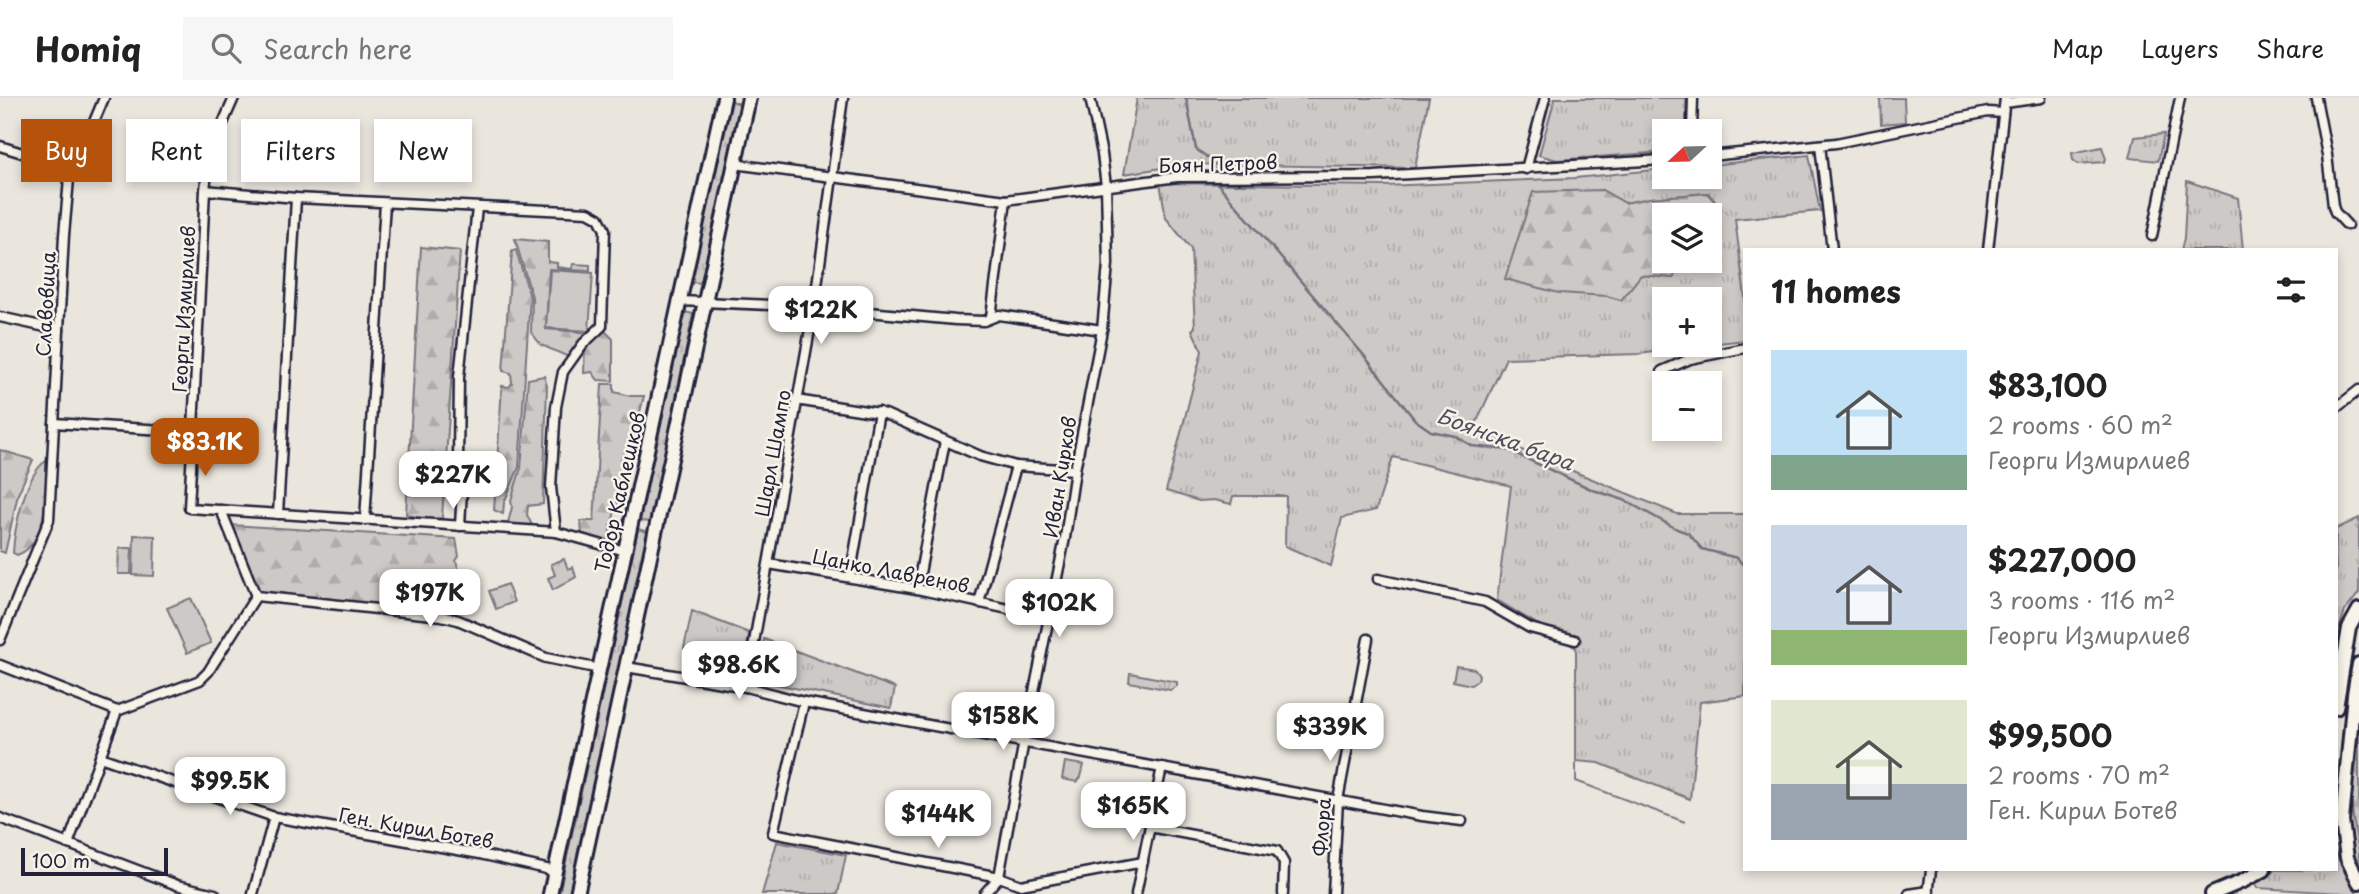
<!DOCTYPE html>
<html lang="en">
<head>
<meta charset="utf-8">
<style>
	:root { --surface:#fff; --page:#f6f6f6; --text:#222; --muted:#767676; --line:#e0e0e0; --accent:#b45309 }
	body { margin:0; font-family:"Playpen Sans",sans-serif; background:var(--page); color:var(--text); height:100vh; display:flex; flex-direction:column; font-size:26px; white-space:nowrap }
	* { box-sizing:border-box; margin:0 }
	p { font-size:23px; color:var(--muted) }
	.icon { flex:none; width:38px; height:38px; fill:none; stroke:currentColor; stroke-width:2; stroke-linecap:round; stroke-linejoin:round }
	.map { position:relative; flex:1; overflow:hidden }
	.side { position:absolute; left:1743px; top:150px; width:595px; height:623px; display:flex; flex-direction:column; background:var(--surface); border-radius:0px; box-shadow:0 4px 10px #0003 }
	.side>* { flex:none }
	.top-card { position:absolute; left:21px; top:21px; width:665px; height:63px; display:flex; gap:14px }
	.needle { width:46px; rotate:248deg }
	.fabs { position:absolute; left:1652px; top:21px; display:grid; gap:14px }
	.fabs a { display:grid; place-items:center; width:70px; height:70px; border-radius:0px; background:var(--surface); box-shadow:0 4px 10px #0003; font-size:35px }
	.scale { position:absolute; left:21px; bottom:18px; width:147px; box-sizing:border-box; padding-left:7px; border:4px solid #22223b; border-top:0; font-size:19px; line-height:24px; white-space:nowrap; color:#22223b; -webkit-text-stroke:5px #f7f3e8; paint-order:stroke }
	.price { position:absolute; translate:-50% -60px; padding:0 16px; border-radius:14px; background:#fff; color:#222; font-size:23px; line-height:46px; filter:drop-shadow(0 2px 4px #0008) }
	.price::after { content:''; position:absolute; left:50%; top:42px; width:21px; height:16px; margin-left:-10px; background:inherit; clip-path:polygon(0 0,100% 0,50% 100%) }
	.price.on { background:var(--accent); color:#fff }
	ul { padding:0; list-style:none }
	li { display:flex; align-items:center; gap:21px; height:175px; padding:0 28px }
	li span { display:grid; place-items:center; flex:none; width:196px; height:140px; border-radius:0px; color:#555 }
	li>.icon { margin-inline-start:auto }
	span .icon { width:84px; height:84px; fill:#fffc; stroke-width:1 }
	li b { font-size:30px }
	h2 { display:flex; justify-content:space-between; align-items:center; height:84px; padding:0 28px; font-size:30px }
	.pill { padding:0 24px; border-radius:0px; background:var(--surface); box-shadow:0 4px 10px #0003; font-size:24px; line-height:63px }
	.pill.on { background:var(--accent); color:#fff }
	header { display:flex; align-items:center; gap:42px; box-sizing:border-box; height:98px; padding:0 35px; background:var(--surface); border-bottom:2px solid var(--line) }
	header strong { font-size:33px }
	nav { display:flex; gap:38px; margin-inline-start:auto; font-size:24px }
	.search { width:490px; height:63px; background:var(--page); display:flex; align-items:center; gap:18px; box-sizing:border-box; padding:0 24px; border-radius:0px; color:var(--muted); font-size:26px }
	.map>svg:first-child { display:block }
	.grass { fill:url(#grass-tufts); stroke:#787680; stroke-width:2; fill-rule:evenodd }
	.forest { fill:url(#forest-firs); stroke:#787680; stroke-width:2 }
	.pitch { fill:#cdc9c6; stroke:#787680; stroke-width:2 }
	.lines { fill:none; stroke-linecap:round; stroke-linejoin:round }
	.stream { stroke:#716f7b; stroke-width:2.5 }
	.minor-casing { stroke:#22223b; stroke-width:13 }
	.primary-casing { stroke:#22223b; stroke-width:18 }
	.trunk-casing { stroke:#22223b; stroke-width:18 }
	.minor { stroke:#f7f3e8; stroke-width:8 }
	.primary { stroke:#f7f3e8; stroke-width:12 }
	.trunk { stroke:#f7f3e8; stroke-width:12 }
	.labels { text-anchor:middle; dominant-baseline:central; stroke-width:5; stroke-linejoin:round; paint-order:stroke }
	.street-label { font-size:19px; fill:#22223b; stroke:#f7f3e8 }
	.water-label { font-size:21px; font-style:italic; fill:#504f60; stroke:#f7f3e8 }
</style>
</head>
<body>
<header>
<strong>Homiq</strong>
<div class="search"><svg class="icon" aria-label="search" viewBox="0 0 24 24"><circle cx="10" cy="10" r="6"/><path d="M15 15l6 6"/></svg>Search here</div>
<nav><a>Map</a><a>Layers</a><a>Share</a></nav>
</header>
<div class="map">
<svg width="2359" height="796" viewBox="0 0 2359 796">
	<defs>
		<pattern id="grass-tufts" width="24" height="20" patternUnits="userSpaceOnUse" patternTransform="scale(1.75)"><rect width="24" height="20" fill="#cdc9c6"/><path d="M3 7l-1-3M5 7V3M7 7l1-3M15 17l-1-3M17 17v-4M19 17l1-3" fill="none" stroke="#b0acab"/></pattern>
		<pattern id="forest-firs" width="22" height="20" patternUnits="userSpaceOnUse" patternTransform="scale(1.75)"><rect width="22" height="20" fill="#cdc9c6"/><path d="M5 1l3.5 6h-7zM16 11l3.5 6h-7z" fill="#b0acab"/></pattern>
	</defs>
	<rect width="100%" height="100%" fill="#eae6de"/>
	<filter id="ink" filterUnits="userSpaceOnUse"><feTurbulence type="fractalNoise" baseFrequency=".0143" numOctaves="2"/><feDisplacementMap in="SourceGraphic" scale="14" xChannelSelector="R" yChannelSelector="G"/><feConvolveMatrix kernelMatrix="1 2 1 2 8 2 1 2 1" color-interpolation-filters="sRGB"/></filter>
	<g filter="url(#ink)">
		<!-- grass -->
		<g class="grass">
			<polygon points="1137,0 1429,0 1415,70 1187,66 1124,76"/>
			<polygon points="1555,0 1686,0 1686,33 1664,33 1664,54 1557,62 1539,57"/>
			<polygon points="732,3 740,6 701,185 691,184"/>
			<polygon points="2164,36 2158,63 2130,60 2135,39"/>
			<polygon points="2102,49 2106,61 2104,64 2078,66 2073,62 2072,55"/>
			<path d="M1809,57L1820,113L1735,121L1745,199V242L1710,246V201H1664V247H1707L1639,256L1506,260L1473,332L1677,416H1745V598L1700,604L1690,701L1599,665L1576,663V683L1685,724L1576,683V550L1497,502L1511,388L1393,359L1376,412L1342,420L1331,468L1285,448L1286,398H1233L1231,406L1214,402L1199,403L1166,393L1202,253L1192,232L1195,229L1191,151L1166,120L1160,85L1384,88L1575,80L1664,71V79H1710V67ZM1602,92L1625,105L1650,100L1708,95L1721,110L1707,117H1710V163H1677L1673,180L1641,177L1621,202L1607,198Z"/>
			<polygon points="2187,83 2238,100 2243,152 2181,152 2184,140"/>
			<polygon points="685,214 693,216 651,424 640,423"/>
			<polygon points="2359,420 2359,495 2345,513 2336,539 2336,431"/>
			<polygon points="638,431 648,434 569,796 559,796"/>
			<polygon points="564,461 568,471 573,469 576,479 553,492 548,480 555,477 551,466"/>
			<polygon points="507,486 514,504 496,511 489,493"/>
			<polygon points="692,513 749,535 745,564 735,562 734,566 695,558 696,553 684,550"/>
			<polygon points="764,541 895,590 891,610 756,582"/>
			<polygon points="1456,568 1475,571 1479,577 1478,582 1471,587 1453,583"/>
			<polygon points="1130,575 1177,584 1177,588 1170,592 1129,584"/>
			<path d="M2359,600V656L2355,666L2351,704L2359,751V769C2337,724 2354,650 2359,600Z"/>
			<polygon points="1065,664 1084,667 1081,679 1077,684 1062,681"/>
			<polygon points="777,744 846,757 838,796 762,796"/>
			<polygon points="2336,753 2348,782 2358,796 2257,790 2254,785 2275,772 2336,772"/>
		</g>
		<!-- forest -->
		<g class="forest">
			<polygon points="1602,92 1625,105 1650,100 1707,95 1721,111 1707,117 1664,117 1664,163 1677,163 1674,180 1641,177 1621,202 1607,198 1559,195 1505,181 1533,94"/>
			<polygon points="515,141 548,144 548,164 557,165 557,169 572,171 573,166 590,167 590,173 549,171 546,231 592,235 571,260 541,247 531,234 532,199"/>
			<polygon points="421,149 460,153 442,420 426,422 406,416"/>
			<polygon points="516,152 530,199 519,369 504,405 503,416 494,412 502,288 509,289 512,285 511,275 503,273 512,153"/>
			<polygon points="602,230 613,241 613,283 598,282 592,274 584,275 585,247"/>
			<polygon points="544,278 547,288 543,406 528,408 527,417 532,427 507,429 512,409 511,402 521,370 528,281"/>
			<polygon points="602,286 614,286 614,294 630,298 644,298 607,445 582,437 581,423 594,423"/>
			<polygon points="0,352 33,362 18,396 5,455 0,453"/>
			<path d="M46,363L49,365C46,392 48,447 17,457L13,455C14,431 26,375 46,363Z"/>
			<polygon points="230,427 456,441 459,458 456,463 459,472 454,474 463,498 456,515 447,512 258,496"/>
			<path d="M2359,656V751C2351,720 2348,686 2359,656Z"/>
		</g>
		<!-- pitch -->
		<g class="pitch">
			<polygon points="1880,0 1904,0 1905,24 1881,26"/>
			<polygon points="550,172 593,175 589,233 546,230"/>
			<polygon points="134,437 155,438 154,478 133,477"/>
			<polygon points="119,450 132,450 131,476 118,476"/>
			<polygon points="191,500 211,545 187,555 167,510"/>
		</g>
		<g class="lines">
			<!-- stream -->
			<g class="stream">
				<polyline points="1186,0 1196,51 1211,62 1214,70"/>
				<polyline points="1218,86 1362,255 1415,322 1431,333 1455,338 1472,348 1508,352 1593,392 1624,402 1677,431 1688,435 1702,451 1737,460 1745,469"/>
			</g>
			<!-- minor casing -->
			<g class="minor-casing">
				<g id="minor">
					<polyline points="234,0 209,57 205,92 189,410 556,434 625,453"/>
					<polyline points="2316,0 2327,57 2333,108 2335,114 2347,127"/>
					<polyline points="2005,5 2041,0"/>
					<polyline points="1692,33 1693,0"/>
					<polyline points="1820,47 1832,152"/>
					<polyline points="0,48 70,70"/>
					<polyline points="1710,58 1836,45 1988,14 2003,15"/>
					<polyline points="734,66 1006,102 1177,79 1374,78 1664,62"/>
					<polyline points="1526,71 1545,0"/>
					<polyline points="205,92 296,100 588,114 599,120 605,132 602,228 583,246 563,274 556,309 551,389 556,434"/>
					<polyline points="2152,138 2180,0"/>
					<polyline points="1988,152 2005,0"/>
					<polyline points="680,203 814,209 956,222 984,223 999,217 1102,232"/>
					<polyline points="0,219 59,232"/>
					<polyline points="991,219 1006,102"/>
					<polyline points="1662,273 1690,261 1745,250"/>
					<polyline points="796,302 885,316 980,358 1016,368 1075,372"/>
					<polyline points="2336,310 2359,292"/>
					<polyline points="54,325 193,334"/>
					<polyline points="221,412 256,498"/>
					<polyline points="278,416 296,100"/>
					<polyline points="365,422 385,105"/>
					<polyline points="460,428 462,392 458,364 459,279 477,110"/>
					<polyline points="769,466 917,491 1049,520"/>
					<polyline points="850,479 879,314"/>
					<polyline points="1378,481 1485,504 1530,530 1575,542"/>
					<polyline points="917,491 945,343"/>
					<polyline points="256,498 442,518 458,522 546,560 600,571"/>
					<polyline points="979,505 1016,368"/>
					<polyline points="0,542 49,422 64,137 70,70 93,26 104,0"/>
					<polyline points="0,567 117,613"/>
					<polyline points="626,569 746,589 804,604 1422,718 1462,723"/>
					<polyline points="746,589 814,209 843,0"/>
					<polyline points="804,604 773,735 999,779 1021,787 1143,764"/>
					<polyline points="117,613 200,582 208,574 256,498"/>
					<polyline points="100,659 274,719 480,756 555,773"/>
					<polyline points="0,720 177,787 215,796"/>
					<polyline points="1150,729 1277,753 1284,765 1283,796"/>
					<polyline points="68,746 117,613"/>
					<polyline points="253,796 274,719"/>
					<polyline points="984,796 999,779 1024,643 1065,440 1075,372 1102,232 1108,166 1106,88 1102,56 1090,0"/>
					<polyline points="1136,796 1162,669"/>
					<polyline points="1333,796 1338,702 1368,541"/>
					<polyline points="1909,796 1929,793"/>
					<polyline points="1928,796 1931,772"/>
				</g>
			</g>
			<!-- primary casing -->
			<g class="primary-casing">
				<g id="primary">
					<polyline points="550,796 724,0"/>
					<polyline points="577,796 749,0"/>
				</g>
			</g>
			<!-- trunk casing -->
			<g class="trunk-casing">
				<g id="trunk">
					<polyline points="2359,566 2354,596 2342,723 2347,760 2359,784"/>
					<polyline points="2336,610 2349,530 2359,512"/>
					<polyline points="2212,796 2243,783 2264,772"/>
				</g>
			</g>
			<!-- minor -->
			<use href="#minor" class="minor"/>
			<!-- primary -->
			<use href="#primary" class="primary"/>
			<!-- trunk -->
			<use href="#trunk" class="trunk"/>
		</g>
	</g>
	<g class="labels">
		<!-- street labels -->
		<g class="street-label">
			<text transform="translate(1218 65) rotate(-2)">Боян Петров</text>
			<text transform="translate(45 206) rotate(-87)">Славовица</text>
			<text transform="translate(183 211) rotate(-87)">Георги Измирлиев</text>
			<text transform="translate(772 355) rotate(-80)">Шарл Шампо</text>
			<text transform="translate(1059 379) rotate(-81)">Иван Кирков</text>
			<text transform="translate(619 394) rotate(-77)">Тодор Каблешков</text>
			<text transform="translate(891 472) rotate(11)">Цанко Лавренов</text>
			<text transform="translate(416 729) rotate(10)">Ген. Кирил Ботев</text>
			<text transform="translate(1321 729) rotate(-86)">Флора</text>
		</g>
		<!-- water labels -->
		<g class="water-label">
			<text transform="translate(1506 340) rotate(20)">Боянска бара</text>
		</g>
	</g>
</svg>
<div class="fabs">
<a><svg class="needle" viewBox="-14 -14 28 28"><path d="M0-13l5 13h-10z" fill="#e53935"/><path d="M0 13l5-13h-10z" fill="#767676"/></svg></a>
<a><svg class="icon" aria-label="layers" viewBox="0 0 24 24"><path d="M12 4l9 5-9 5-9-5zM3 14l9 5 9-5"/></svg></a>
<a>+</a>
<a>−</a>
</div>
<div class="scale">100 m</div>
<b class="price" style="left:821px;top:248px">$122K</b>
<b class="price on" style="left:205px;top:380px">$83.1K</b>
<b class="price" style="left:453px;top:413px">$227K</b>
<b class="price" style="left:430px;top:531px">$197K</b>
<b class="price" style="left:1059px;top:541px">$102K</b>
<b class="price" style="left:739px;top:603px">$98.6K</b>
<b class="price" style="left:1003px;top:654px">$158K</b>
<b class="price" style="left:1330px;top:665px">$339K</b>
<b class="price" style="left:230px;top:719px">$99.5K</b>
<b class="price" style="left:1133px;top:744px">$165K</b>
<b class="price" style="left:938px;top:752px">$144K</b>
<div class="top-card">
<a class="pill on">Buy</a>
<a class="pill">Rent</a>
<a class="pill">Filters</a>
<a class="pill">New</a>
</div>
<section class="side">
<h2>11 homes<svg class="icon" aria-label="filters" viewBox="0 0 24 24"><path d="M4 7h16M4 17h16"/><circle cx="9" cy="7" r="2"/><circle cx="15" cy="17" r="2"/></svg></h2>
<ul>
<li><span style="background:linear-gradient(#bfe0f5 75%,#7fa58c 0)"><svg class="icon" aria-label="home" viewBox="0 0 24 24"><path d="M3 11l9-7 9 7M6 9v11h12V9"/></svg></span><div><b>$83,100</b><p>2 rooms · 60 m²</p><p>Георги Измирлиев</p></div></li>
<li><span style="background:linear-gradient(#c9d6e8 75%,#8fb573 0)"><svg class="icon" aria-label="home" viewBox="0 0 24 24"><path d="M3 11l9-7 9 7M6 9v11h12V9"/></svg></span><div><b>$227,000</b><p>3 rooms · 116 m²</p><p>Георги Измирлиев</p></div></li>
<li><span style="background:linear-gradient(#dfe7d0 60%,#9aa5b1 0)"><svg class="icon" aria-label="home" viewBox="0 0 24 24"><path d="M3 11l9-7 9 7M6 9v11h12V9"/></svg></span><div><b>$99,500</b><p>2 rooms · 70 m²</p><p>Ген. Кирил Ботев</p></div></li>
</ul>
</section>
</div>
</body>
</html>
